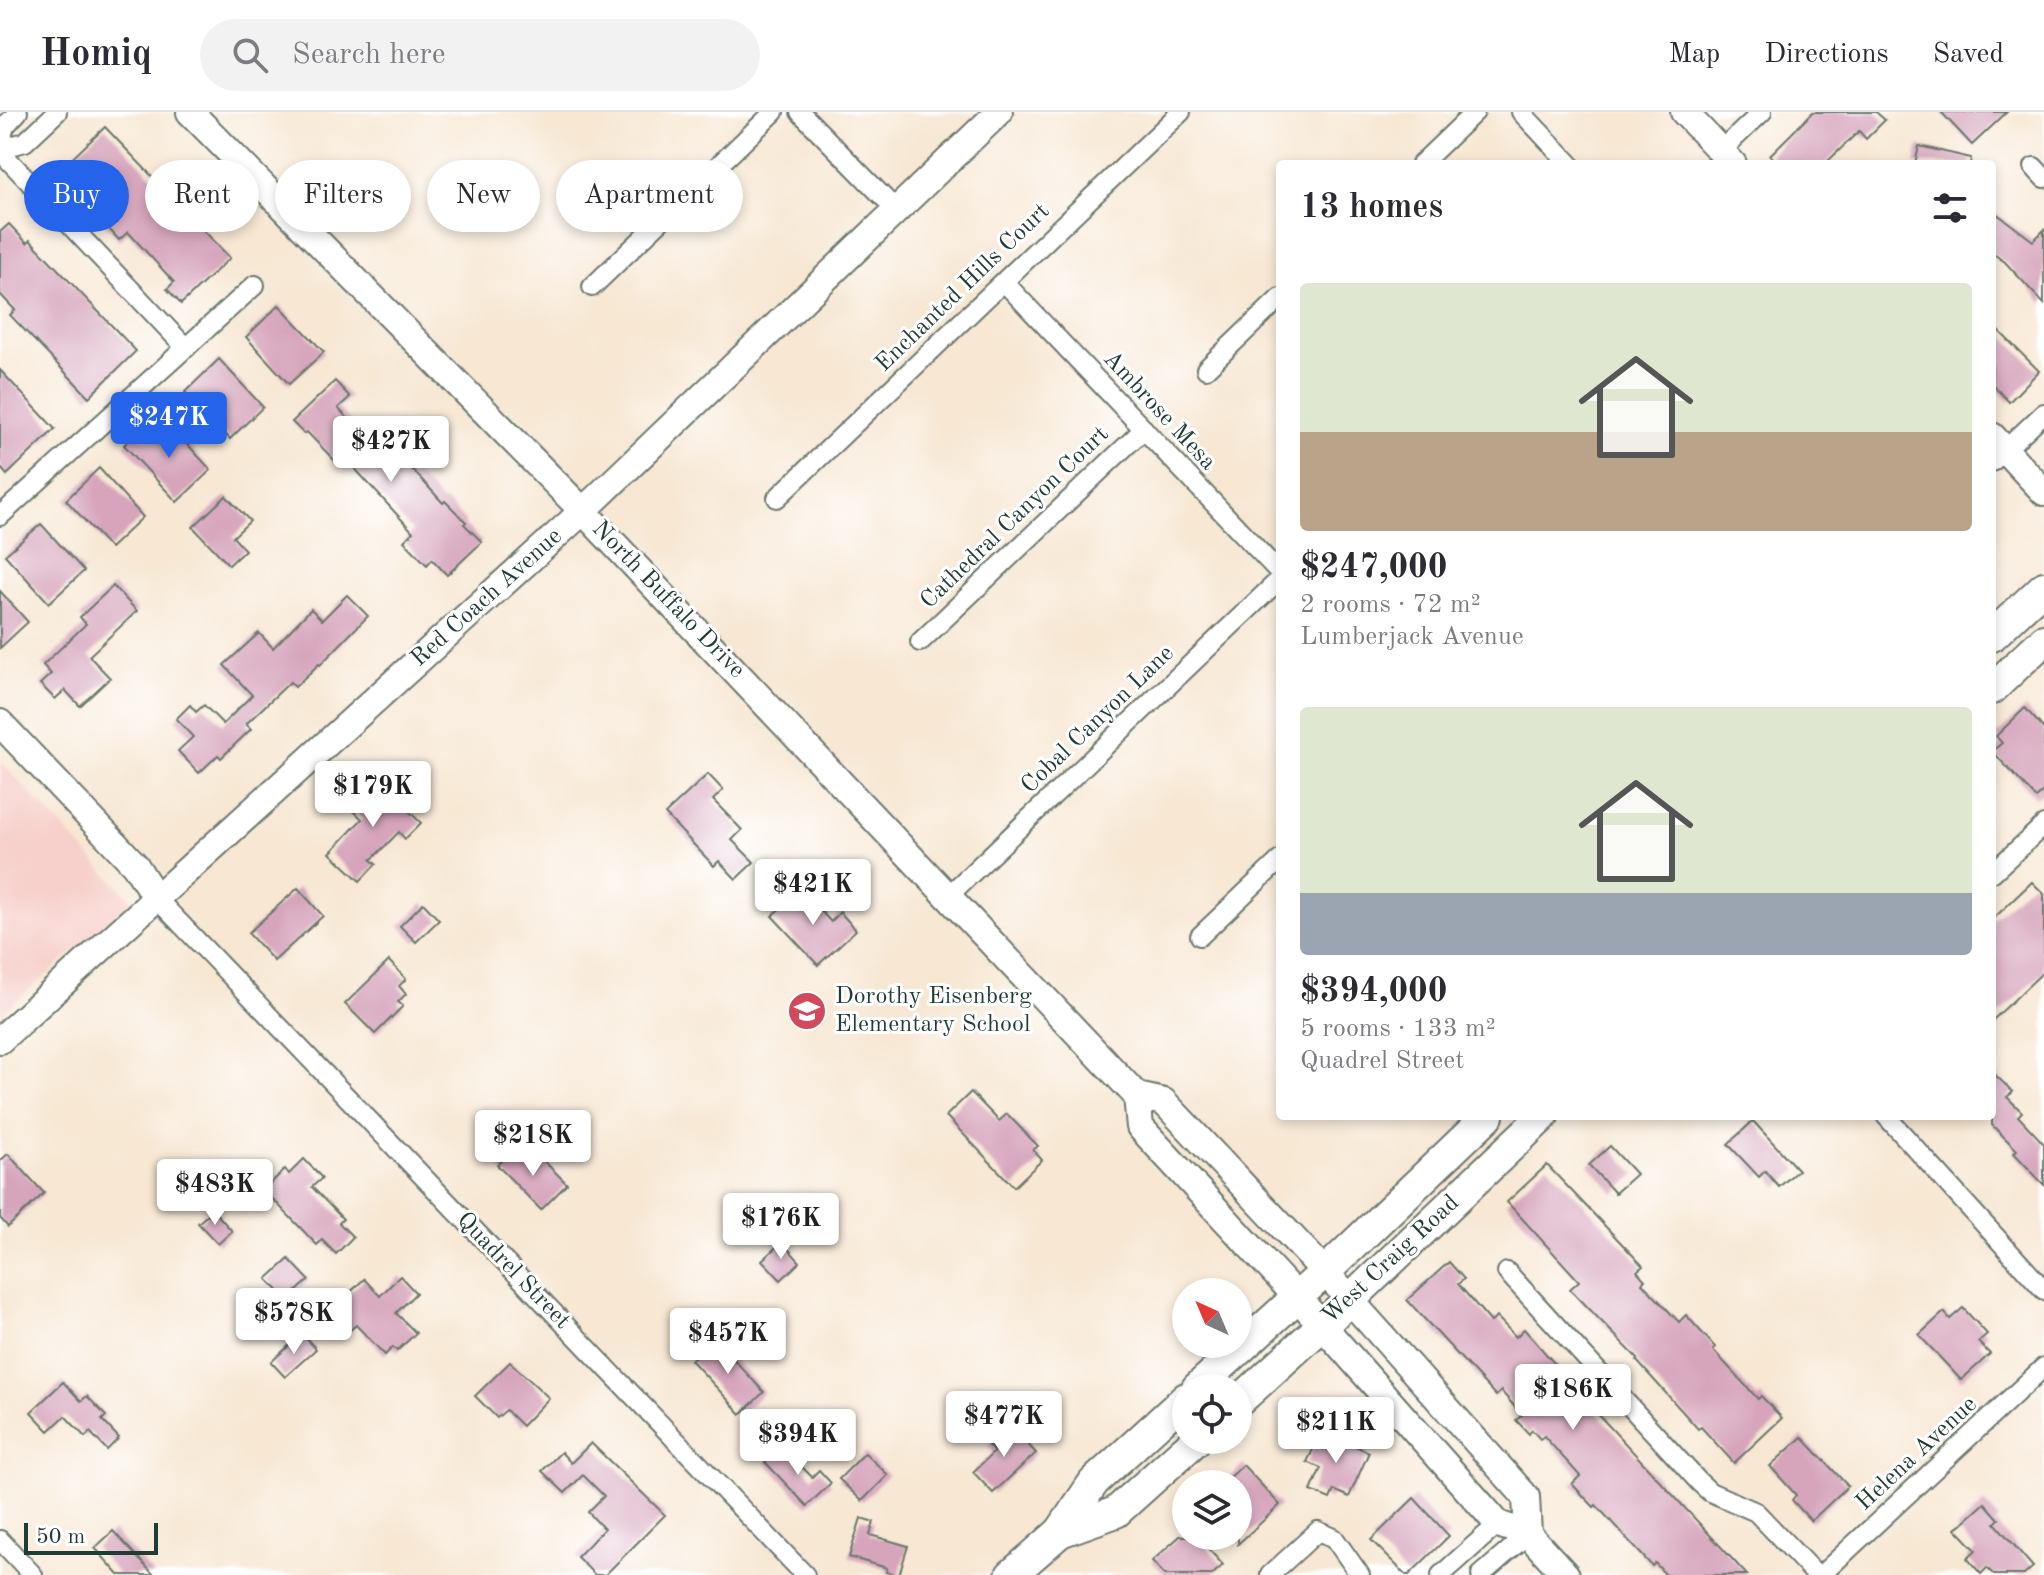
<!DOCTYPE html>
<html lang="en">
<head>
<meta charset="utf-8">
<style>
	:root { --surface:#fff; --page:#f2f2f3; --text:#2b2b33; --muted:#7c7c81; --line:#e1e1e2; --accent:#2563eb }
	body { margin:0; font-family:"Old Standard TT",serif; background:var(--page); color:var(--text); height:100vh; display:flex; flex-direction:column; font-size:30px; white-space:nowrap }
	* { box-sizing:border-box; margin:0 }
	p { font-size:26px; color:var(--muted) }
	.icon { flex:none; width:44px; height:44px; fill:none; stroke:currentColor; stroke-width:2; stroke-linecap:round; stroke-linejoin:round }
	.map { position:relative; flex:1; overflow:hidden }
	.sheet { position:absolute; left:1276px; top:48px; width:720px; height:960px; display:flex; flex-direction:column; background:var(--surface); border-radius:8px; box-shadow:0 4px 12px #0003 }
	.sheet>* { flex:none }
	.guide { position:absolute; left:24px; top:48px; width:760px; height:72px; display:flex; gap:16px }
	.needle { width:52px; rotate:316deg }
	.controls { position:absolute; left:1172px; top:1166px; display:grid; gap:16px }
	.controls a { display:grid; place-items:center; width:80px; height:80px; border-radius:50%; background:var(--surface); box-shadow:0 4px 12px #0003; font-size:40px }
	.scale { position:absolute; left:24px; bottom:20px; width:134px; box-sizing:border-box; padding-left:8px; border:4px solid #1f3d34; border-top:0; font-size:22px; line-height:28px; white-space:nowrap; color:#1f3d34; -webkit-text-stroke:6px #fff; paint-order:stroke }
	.price { position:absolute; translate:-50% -68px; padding:0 18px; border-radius:8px; background:#fff; color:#222; font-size:26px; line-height:52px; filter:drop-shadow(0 2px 4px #0008) }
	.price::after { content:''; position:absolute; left:50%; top:48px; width:24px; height:18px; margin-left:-12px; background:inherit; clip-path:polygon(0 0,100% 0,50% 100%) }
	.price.on { background:var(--accent); color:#fff }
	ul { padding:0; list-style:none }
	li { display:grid; align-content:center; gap:16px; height:424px; padding:0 24px }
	li span { display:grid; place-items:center; height:248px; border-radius:8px; color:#555 }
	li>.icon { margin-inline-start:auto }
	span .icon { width:144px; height:144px; fill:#fffc; stroke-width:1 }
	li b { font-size:34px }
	h2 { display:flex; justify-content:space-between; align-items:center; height:96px; padding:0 24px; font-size:34px }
	.chip { padding:0 28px; border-radius:36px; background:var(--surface); box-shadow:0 4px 12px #0003; font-size:28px; line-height:72px }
	.chip.on { background:var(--accent); color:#fff }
	header { display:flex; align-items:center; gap:48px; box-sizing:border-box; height:112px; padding:0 40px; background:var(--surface); border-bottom:2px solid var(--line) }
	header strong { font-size:38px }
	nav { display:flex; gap:44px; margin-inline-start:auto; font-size:28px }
	.search { width:560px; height:72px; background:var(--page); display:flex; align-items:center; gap:20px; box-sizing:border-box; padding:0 28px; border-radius:44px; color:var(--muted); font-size:30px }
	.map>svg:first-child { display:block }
	.built { fill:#f7d0cb }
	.building { fill:#d6a4bb }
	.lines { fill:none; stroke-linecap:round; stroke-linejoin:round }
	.street-casing { stroke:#6b786c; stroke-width:22 }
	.secondary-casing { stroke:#6b786c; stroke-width:30 }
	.primary-casing { stroke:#6b786c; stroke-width:34 }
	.street { stroke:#fff; stroke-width:18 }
	.secondary { stroke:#fff; stroke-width:26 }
	.primary { stroke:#fff; stroke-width:30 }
	.labels { text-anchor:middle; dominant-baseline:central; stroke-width:6; stroke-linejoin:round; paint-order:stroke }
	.street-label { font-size:24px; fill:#1f3d34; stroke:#fff }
	.poi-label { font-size:24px; fill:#1f3d34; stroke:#fff; text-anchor:start }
</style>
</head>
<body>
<header>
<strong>Homiq</strong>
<div class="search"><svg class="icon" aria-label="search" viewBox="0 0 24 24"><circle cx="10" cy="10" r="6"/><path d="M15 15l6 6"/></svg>Search here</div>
<nav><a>Map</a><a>Directions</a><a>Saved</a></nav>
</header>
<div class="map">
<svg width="2044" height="1463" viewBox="0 0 2044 1463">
	<rect width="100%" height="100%" fill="#fff"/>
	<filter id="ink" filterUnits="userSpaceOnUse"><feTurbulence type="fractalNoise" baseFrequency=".0125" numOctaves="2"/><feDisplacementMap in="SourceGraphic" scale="16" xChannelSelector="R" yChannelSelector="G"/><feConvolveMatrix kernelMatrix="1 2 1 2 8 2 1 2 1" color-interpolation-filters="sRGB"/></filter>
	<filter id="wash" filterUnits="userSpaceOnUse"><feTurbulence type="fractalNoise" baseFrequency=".006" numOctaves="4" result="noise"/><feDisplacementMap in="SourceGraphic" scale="32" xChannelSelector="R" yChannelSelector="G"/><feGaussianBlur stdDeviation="1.8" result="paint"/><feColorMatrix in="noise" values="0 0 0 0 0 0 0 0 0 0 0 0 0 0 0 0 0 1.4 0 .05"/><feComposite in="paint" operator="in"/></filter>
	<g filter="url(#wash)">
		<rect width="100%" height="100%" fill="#f7e7d3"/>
		<!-- built -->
		<polygon class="built" points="0,649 132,789 0,903"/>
		<g id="blocks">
			<!-- building -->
			<g class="building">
				<polygon points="1813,0 1876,0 1885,8 1866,27 1859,19 1825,52 1779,52 1770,43"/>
				<polygon points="1941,0 2007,0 1972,33"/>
				<polygon points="105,15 230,146 181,192 167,177 174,170 128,120 119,128 58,60"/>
				<polygon points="1919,34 1971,46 1970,52 1915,52"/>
				<polygon points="1992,98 2033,129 2044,118 2044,192 2005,150 1992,141"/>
				<polygon points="9,112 27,131 30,128 136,239 89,285 10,203 15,198 0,182 0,120"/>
				<polygon points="279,193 324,240 289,272 246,225"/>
				<polygon points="1992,212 2039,259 2009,290 1992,272"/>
				<polygon points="219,247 263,295 230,327 185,280"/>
				<polygon points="0,258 55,317 7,363 0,355"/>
				<polygon points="335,269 350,285 338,296 369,329 366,333 387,356 400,344 443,391 445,389 466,410 464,412 482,430 447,463 432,447 427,453 404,429 413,420 348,349 341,343 335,349 307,320 304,322 292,310"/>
				<polygon points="166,309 211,358 177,390 124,333 139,318 147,327"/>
				<polygon points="99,356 143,405 110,436 66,388"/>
				<polygon points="226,384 250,409 233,425 245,438 229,453 193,415"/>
				<polygon points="41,412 84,459 49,491 5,443"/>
				<polygon points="113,474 137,499 89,544 110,566 80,594 65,578 55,587 40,572 51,562 43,553 86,512 80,505"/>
				<polygon points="0,479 28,510 0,536"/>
				<polygon points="347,483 368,504 320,553 319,552 295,575 290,570 246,612 251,617 221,646 218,643 199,661 178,639 193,625 176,607 190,593 196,600 204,593 223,612 252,583 224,553 259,521 273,536 311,497 322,508"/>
				<polygon points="2025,596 2044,617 2044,679 2036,686 1992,639 2002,631 1996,624"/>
				<polygon points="708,662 723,678 713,688 742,718 732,728 754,750 736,767 719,749 714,754 665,702"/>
				<polygon points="377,667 421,711 405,727 399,720 371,748 376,752 360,769 330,741 362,707 349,694"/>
				<polygon points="2032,770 2044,782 2044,859 1992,909 1992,808"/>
				<polygon points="298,776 323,804 274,849 248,821"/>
				<polygon points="800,777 831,810 840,800 856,818 818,853 772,804"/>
				<polygon points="423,791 439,808 416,830 400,814"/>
				<polygon points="389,849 406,867 399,874 406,882 398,890 403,894 375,922 345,892"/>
				<polygon points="1992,960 2013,980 2007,985 2022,1000 2018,1004 2044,1032 2044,1073 2014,1041 2017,1038 1992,1013"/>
				<polygon points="971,980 999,1009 1007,1002 1038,1034 1033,1038 1042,1048 1014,1075 946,1004"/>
				<polygon points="1753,1009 1798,1058 1779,1075 1765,1059 1759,1065 1728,1032"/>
				<polygon points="1610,1034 1636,1062 1615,1081 1589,1053"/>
				<polygon points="516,1035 534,1053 541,1046 567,1072 541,1098 497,1053"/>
				<polygon points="8,1042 44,1081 8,1115 0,1106 0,1049"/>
				<polygon points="304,1047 322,1066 312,1075 343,1107 339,1111 353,1125 336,1142 322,1128 317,1133 264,1078 285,1057 289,1062"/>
				<polygon points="1547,1053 1643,1154 1637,1159 1645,1168 1642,1171 1679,1210 1686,1203 1715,1235 1713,1238 1758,1287 1761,1284 1782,1306 1734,1351 1701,1315 1698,1317 1637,1249 1638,1247 1570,1177 1579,1169 1507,1090"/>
				<polygon points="213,1098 232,1119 218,1132 198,1111"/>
				<polygon points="782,1130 800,1150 781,1168 762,1148"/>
				<polygon points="289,1147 309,1168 287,1188 267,1167"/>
				<polygon points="1449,1150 1464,1167 1458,1172 1491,1210 1497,1205 1516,1225 1524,1217 1585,1286 1584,1287 1747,1463 1666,1463 1655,1451 1652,1454 1596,1393 1594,1395 1572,1372 1580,1364 1544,1324 1540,1327 1532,1318 1529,1322 1516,1308 1522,1303 1501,1279 1496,1284 1407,1188"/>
				<polygon points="400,1164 416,1181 396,1201 416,1221 397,1239 393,1235 385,1243 356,1213 349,1219 330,1200 364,1167 380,1184"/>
				<polygon points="1963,1196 1987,1222 1978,1230 1990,1242 1961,1268 1919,1223 1944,1200 1950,1207"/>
				<polygon points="302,1222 316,1237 285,1265 271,1250"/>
				<polygon points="714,1226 764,1280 741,1302 691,1248"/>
				<polygon points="510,1250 549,1286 522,1314 506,1298 497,1306 475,1284"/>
				<polygon points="63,1270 81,1289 87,1284 106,1304 102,1308 119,1326 107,1338 90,1320 85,1325 65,1304 49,1319 31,1300"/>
				<polygon points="1010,1313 1036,1341 993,1381 973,1360 994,1340 988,1333"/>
				<polygon points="1322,1319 1369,1340 1349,1385 1334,1378 1330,1387 1311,1379 1321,1356 1307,1350"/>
				<polygon points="1802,1325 1848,1374 1811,1409 1792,1388 1796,1383 1770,1354"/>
				<polygon points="591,1331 665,1403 605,1463 595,1463 577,1445 604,1417 588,1400 604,1384 583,1363 565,1381 542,1359 561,1340 571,1351"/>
				<polygon points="782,1335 812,1365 819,1358 831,1371 807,1394 765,1350"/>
				<polygon points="865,1341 888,1363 862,1389 839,1367"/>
				<polygon points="1243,1353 1280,1393 1238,1432 1238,1372 1223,1372"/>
				<polygon points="1414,1386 1449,1424 1409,1463 1406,1463 1371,1428"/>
				<polygon points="1985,1391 1999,1407 1995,1411 2033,1455 2024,1463 1994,1463 1987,1456 1981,1462 1967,1446 1976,1438 1956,1417"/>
				<polygon points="861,1406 874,1410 870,1423 908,1434 899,1463 886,1460 887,1456 849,1445"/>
				<polygon points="113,1419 154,1463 119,1463 95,1436"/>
				<polygon points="1180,1424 1197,1424 1223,1453 1212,1463 1165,1463 1152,1449"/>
			</g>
		</g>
	</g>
	<g filter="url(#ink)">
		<use href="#blocks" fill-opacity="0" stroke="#6b786c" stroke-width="2"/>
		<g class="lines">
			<!-- street casing -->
			<g class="street-casing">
				<g id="street">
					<polyline points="800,0 897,99"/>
					<polyline points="1521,0 1570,52"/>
					<polyline points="0,32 5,14 18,0"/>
					<polyline points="0,37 25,30 57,0"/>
					<polyline points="0,39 186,236"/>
					<polyline points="1721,39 1762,0"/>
					<polyline points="1421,52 1475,0"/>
					<polyline points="2034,55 2044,66"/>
					<polyline points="1004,170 1280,461"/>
					<polyline points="592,175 774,0"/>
					<polyline points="1206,257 1280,186"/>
					<polyline points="1992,350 2044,301"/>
					<polyline points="777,386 1181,0"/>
					<polyline points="0,404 255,173"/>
					<polyline points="920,530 1144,317"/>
					<polyline points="1992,761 2044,713"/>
					<polyline points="948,784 1280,467"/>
					<polyline points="156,786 805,1463"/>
					<polyline points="1200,824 1280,748"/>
					<polyline points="1886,1004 2044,1178"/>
					<polyline points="1507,1160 1699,1370 1710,1380 1756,1400 1816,1463"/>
					<polyline points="0,1428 33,1463"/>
					<polyline points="1270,1463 1318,1419 1334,1426 1360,1463"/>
					<polyline points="1441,1463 1498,1412"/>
					<polyline points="1481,1463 1528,1422"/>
					<polyline points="1821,1463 2044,1255"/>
				</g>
			</g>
			<!-- secondary casing -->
			<g class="secondary-casing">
				<g id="secondary">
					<polyline points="190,0 583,399 1137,984 1164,990 1325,1160 1526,1385 1528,1422"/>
					<polyline points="1684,0 1733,52"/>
					<polyline points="1992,324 2044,380"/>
					<polyline points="0,611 135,753 156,786"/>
					<polyline points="0,928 583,399 999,0"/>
					<polyline points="1137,984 1140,1015 1297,1185 1498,1412 1528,1422 1566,1463"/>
				</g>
			</g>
			<!-- primary casing -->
			<g class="primary-casing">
				<g id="primary">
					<polyline points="1992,524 2044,475"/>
					<polyline points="1992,577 2044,528"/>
					<polyline points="1197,1276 1325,1160 1488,1004"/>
					<polyline points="1238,1290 1350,1188 1543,1004"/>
					<polyline points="1060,1420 1116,1400 1196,1328"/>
					<polyline points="1011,1463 1060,1420 1094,1370 1186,1286"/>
				</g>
			</g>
			<!-- street -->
			<use href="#street" class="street"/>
			<!-- secondary -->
			<use href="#secondary" class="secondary"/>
			<!-- primary -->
			<use href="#primary" class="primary"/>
		</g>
	</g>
	<!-- icons -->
	<defs>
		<g id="school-disc" transform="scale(2)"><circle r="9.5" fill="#d1495b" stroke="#fff"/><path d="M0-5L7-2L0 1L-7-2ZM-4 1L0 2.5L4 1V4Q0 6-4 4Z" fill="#fff"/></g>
	</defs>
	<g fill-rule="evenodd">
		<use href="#school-disc" x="807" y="899"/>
	</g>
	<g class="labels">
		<!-- street labels -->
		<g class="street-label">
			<text transform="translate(963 176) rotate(-44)">Enchanted Hills Court</text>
			<text transform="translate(1159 299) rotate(47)">Ambrose Mesa</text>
			<text transform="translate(1015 406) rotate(-44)">Cathedral Canyon Court</text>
			<text transform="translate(487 486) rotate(-42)">Red Coach Avenue</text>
			<text transform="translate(668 488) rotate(46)">North Buffalo Drive</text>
			<text transform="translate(1098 608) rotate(-44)">Cobal Canyon Lane</text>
			<text transform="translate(1391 1148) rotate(-43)">West Craig Road</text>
			<text transform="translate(513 1159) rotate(46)">Quadrel Street</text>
			<text transform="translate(1917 1342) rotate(-43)">Helena Avenue</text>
		</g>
		<!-- poi labels -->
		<g class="poi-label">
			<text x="835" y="885">Dorothy Eisenberg<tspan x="835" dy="28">Elementary School</tspan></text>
		</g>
	</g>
</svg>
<div class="controls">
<a><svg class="needle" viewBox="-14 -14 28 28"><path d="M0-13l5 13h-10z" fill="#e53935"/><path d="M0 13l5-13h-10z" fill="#7c7c81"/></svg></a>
<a><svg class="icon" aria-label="locate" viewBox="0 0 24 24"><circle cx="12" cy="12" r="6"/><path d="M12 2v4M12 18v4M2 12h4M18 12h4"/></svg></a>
<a><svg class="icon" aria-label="layers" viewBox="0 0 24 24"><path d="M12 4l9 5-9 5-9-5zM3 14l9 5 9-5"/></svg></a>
</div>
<div class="scale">50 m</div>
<b class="price on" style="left:169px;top:348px">$247K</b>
<b class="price" style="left:391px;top:372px">$427K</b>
<b class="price" style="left:373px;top:717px">$179K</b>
<b class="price" style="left:813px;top:815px">$421K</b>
<b class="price" style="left:533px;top:1066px">$218K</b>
<b class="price" style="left:215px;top:1115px">$483K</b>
<b class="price" style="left:781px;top:1149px">$176K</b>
<b class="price" style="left:294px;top:1244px">$578K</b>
<b class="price" style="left:728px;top:1264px">$457K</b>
<b class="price" style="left:1573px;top:1320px">$186K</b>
<b class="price" style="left:1004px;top:1347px">$477K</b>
<b class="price" style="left:1336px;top:1353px">$211K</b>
<b class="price" style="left:798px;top:1365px">$394K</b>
<div class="guide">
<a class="chip on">Buy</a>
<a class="chip">Rent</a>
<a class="chip">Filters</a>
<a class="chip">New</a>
<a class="chip">Apartment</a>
</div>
<section class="sheet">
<h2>13 homes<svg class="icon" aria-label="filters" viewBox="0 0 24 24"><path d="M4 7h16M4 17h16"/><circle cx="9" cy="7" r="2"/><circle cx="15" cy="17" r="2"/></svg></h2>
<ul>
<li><span style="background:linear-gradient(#dfe7d0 60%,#b9a48a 0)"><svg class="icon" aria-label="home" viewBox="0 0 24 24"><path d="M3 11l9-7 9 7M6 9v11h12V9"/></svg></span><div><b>$247,000</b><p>2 rooms · 72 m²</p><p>Lumberjack Avenue</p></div></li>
<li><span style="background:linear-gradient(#dfe7d0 75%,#9aa5b1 0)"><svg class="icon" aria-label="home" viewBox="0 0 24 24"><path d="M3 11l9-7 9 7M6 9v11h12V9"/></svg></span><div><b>$394,000</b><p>5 rooms · 133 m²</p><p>Quadrel Street</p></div></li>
</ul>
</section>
</div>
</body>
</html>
